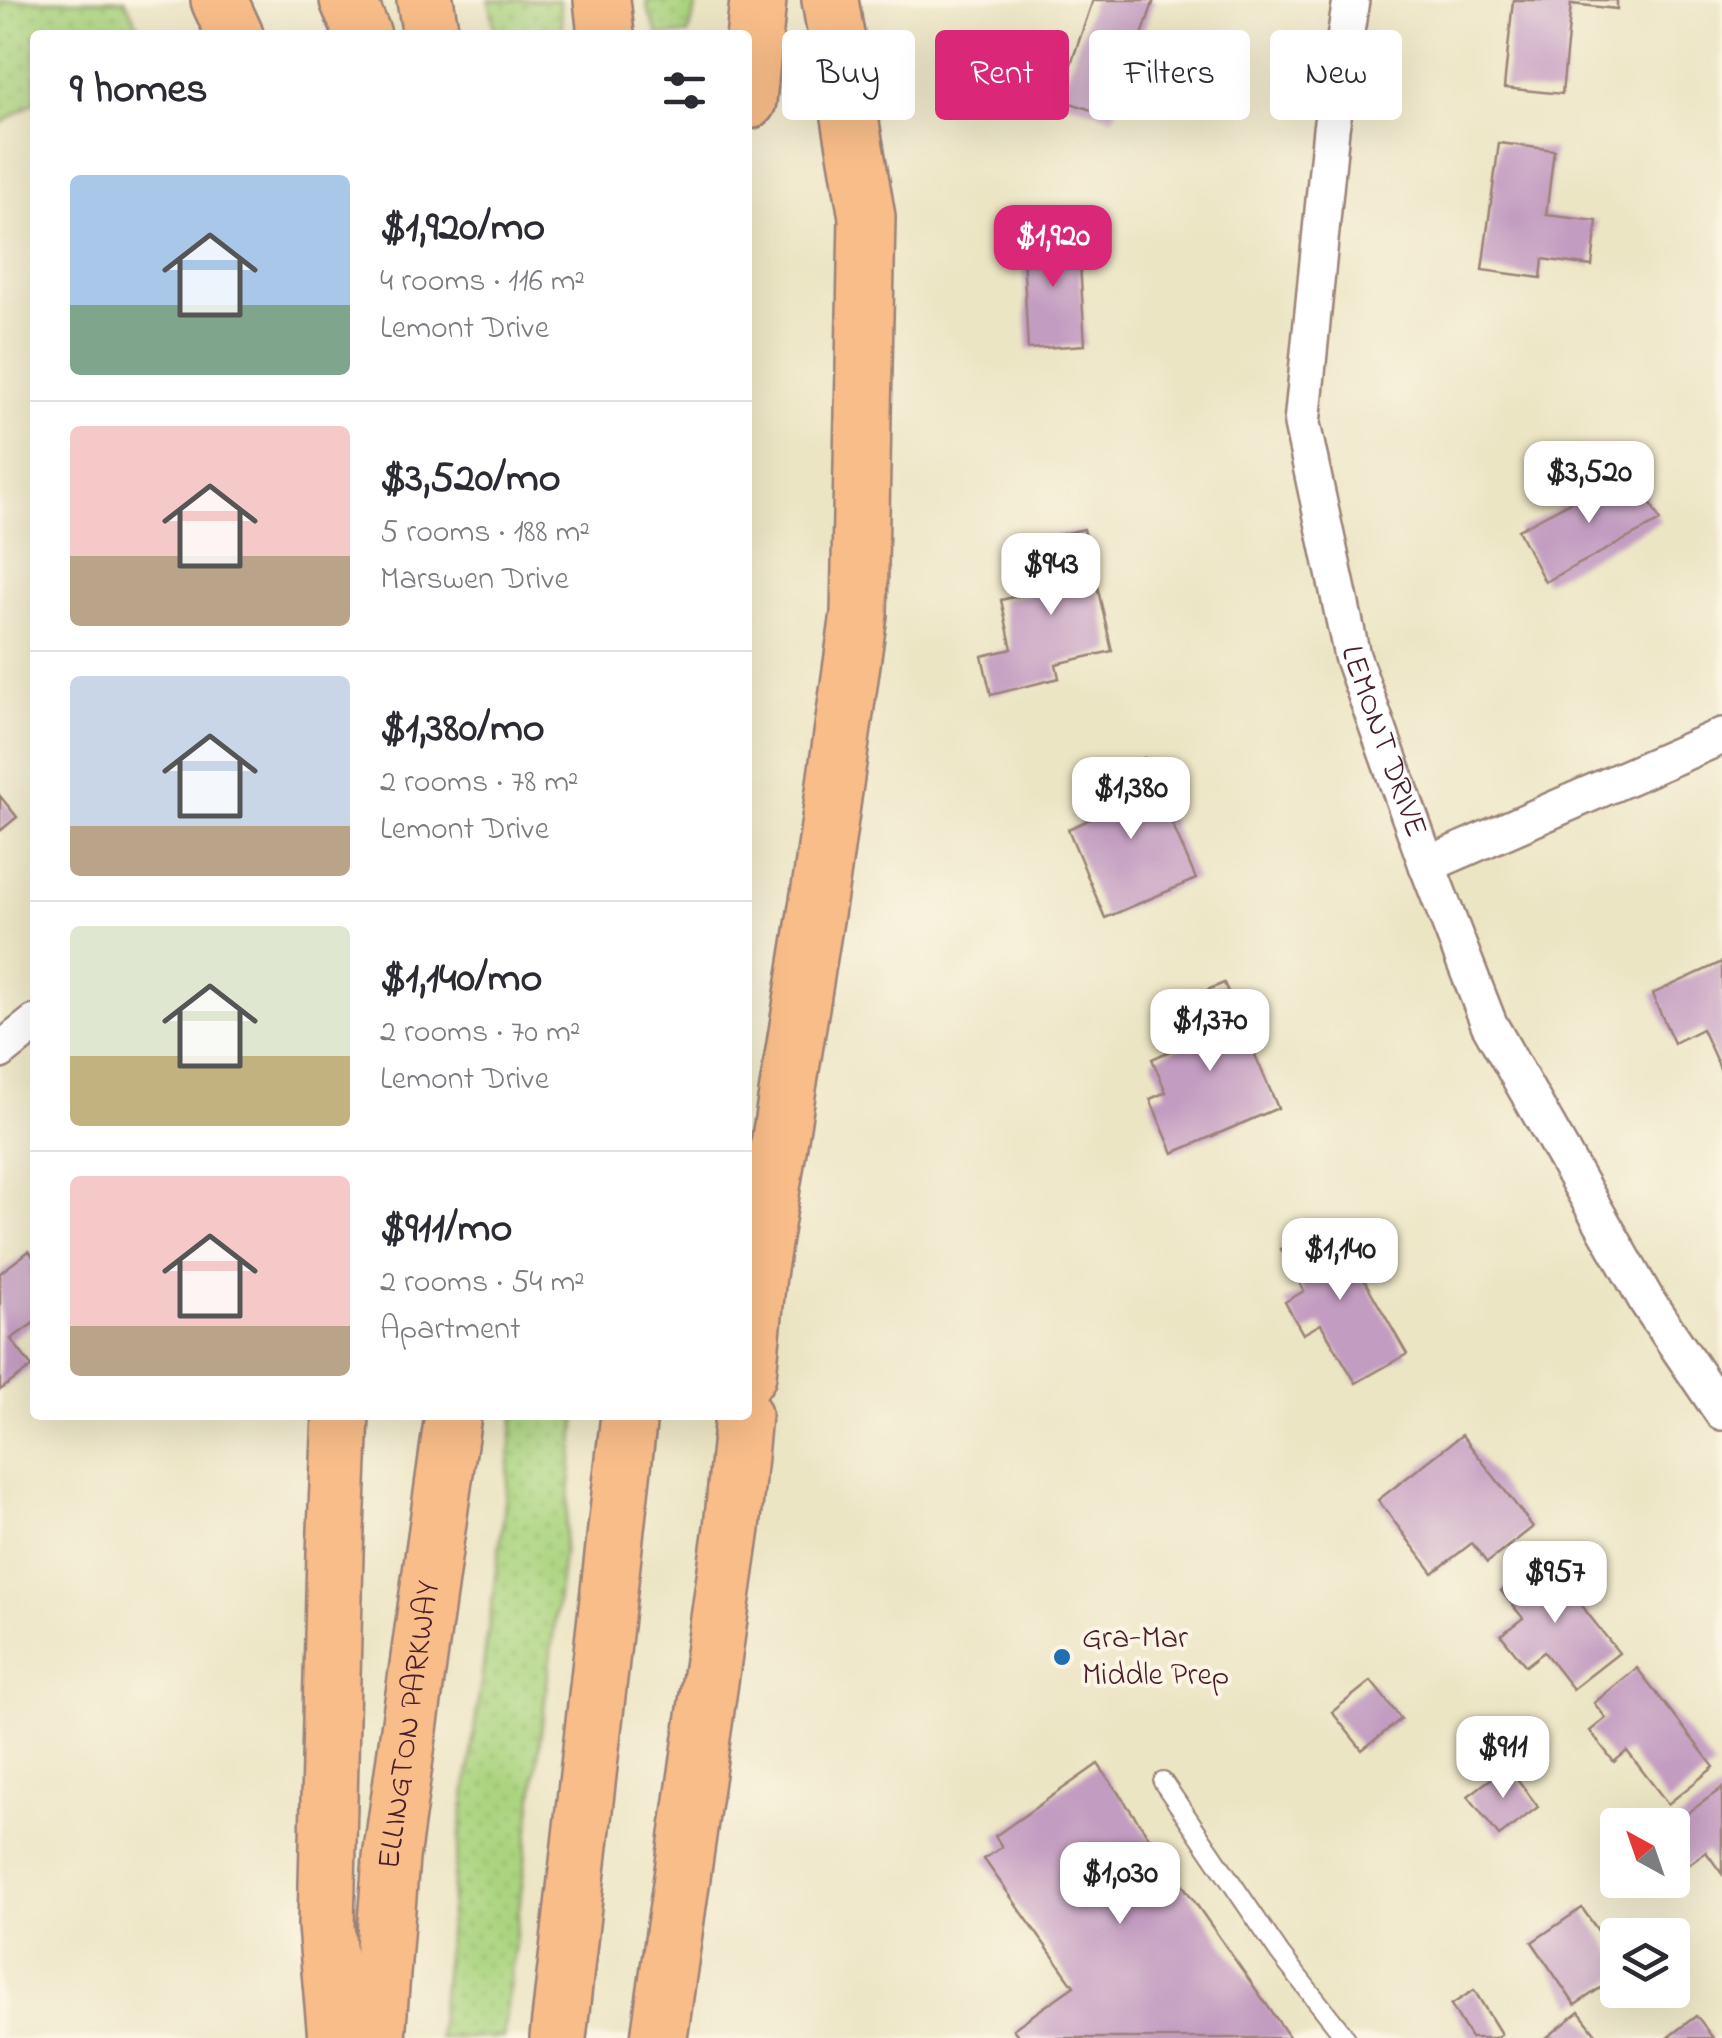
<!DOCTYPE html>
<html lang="en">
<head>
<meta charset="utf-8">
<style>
	:root { --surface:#fff; --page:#f2f2f3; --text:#2b2b33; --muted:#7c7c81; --line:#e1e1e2; --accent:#db2777 }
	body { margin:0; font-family:"Indie Flower",sans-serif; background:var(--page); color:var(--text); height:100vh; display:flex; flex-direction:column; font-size:38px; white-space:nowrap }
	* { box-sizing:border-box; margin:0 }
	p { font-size:32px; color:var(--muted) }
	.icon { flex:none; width:55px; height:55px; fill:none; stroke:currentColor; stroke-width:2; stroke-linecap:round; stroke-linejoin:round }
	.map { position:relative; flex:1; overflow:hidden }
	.details { position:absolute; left:30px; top:30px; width:722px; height:1390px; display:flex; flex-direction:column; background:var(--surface); border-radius:10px; box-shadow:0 10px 40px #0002 }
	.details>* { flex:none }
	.guide { position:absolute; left:782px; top:30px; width:788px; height:90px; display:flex; gap:20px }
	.needle { width:65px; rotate:320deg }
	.controls { position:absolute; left:1600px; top:1808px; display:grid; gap:20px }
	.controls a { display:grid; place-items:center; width:90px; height:90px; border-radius:10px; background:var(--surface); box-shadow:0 10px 40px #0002; font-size:50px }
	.price { position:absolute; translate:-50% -85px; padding:0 22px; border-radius:20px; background:#fff; color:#222; font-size:32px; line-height:65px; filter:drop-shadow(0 2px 5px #0008) }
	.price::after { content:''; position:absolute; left:50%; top:60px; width:30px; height:22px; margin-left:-15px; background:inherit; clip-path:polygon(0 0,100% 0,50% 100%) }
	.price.on { background:var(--accent); color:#fff }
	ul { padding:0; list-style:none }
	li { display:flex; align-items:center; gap:30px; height:250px; padding:0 40px }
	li+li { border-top:2px solid var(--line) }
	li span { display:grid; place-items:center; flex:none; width:280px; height:200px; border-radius:10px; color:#555 }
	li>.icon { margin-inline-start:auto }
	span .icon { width:120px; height:120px; fill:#fffc; stroke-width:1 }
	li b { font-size:42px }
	h2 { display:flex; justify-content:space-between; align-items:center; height:120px; padding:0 40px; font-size:42px }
	.chip { padding:0 35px; border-radius:10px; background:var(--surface); box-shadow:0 10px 40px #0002; font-size:35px; line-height:90px }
	.chip.on { background:var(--accent); color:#fff }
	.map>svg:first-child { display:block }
	.grass { fill:url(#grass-dots); stroke:#7a7a55; stroke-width:2.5 }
	.building { fill:#c39cc1 }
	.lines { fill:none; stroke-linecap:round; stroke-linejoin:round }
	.lane-casing { stroke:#9b8278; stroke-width:22 }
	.street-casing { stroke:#9b8278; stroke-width:40 }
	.highway-casing { stroke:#9b8278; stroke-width:60 }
	.lane { stroke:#fff; stroke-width:18 }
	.street { stroke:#fff; stroke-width:35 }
	.highway { stroke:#f8bd89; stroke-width:55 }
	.poi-dot { fill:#1f6fb2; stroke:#fcf5e5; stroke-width:4 }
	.labels { text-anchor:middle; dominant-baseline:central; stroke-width:8; stroke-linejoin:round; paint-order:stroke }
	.street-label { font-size:32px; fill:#4a1f2b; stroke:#fcf5e5 }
	.poi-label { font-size:32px; fill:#4a1f2b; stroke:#fcf5e5; text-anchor:start }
</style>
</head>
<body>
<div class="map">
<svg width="1722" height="2038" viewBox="0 0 1722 2038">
	<defs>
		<pattern id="grass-dots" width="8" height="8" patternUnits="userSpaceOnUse" patternTransform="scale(2.5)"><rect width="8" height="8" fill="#aad47f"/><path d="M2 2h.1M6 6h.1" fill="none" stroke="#94b66e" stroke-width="1.8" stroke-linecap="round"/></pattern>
	</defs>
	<rect width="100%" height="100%" fill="#fcf5e5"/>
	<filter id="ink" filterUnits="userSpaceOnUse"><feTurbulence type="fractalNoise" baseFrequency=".01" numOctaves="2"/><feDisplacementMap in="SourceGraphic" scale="20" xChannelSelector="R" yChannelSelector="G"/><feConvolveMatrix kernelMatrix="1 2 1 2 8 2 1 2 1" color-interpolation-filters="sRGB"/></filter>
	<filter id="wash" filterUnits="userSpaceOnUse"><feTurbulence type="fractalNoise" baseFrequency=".0048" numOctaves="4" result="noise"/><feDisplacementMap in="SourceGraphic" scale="40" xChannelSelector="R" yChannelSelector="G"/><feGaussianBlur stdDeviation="2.25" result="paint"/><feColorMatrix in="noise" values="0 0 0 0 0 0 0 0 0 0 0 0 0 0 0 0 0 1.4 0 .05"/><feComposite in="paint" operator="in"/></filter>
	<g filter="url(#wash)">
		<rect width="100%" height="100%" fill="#ece5c4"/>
		<!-- grass -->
		<g class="grass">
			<polygon points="0,0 125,0 143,35 35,35 35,102 0,124"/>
			<polygon points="489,0 559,0 563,35 496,35"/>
			<polygon points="647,0 698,0 688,35 658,35 648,10"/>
			<polygon points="514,1415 577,1415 562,1563 503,2038 438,2038 452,1892 503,1522"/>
		</g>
		<g id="blocks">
			<!-- building -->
			<g class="building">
				<polygon points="1093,0 1154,0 1114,118 1059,99"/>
				<polygon points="1513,0 1617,0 1617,9 1571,4 1562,94 1504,88"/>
				<polygon points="1499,143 1554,150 1546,215 1597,221 1592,266 1543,259 1541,278 1482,270"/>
				<polygon points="1078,231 1085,345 1028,349 1022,235"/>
				<polygon points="1633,469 1660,521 1545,582 1518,530"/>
				<polygon points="1084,529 1112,651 1056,664 1059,678 991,695 982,656 1012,649 1001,600 1043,590 1032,541"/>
				<polygon points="1144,758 1196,879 1105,918 1068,829 1107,812 1093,780"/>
				<polygon points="0,796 17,817 0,831"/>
				<polygon points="1722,962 1722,1073 1702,1029 1674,1043 1652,994"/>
				<polygon points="1224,983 1278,1108 1173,1153 1150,1099 1166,1092 1152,1059 1193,1041 1177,1003"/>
				<polygon points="1330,1221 1407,1354 1356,1383 1321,1324 1303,1334 1285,1302 1304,1291 1281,1249"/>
				<polygon points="29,1251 35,1259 35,1322 11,1339 32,1367 0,1390 0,1273"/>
				<polygon points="1462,1435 1533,1527 1487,1563 1472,1543 1433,1573 1378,1500"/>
				<polygon points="1543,1557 1619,1653 1573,1689 1544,1652 1526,1666 1501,1635 1523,1618 1501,1591"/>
				<polygon points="1637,1668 1714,1767 1668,1804 1627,1751 1614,1762 1590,1731 1606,1718 1594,1703"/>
				<polygon points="1371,1681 1401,1719 1362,1750 1332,1712"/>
				<polygon points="1098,1764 1290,2038 1020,2038 1013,2029 1074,1986 984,1859 1002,1847 995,1836"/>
				<polygon points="1508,1766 1538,1807 1499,1836 1468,1796"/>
				<polygon points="1722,1788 1722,1874 1706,1852 1672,1877 1672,1825"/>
				<polygon points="1582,1908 1618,1959 1618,1976 1575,2005 1532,1942"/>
				<polygon points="1474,1990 1501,2034 1495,2038 1471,2038 1451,2005"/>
				<polygon points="1579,2012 1599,2038 1546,2038"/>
				<polygon points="1696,2016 1713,2038 1667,2038"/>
			</g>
		</g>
	</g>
	<g filter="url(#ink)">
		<use href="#blocks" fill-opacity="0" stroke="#9b8278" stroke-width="2.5"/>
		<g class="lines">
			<!-- lane casing -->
			<g class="lane-casing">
				<polyline id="lane" points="1163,1782 1280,1954 1346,2038"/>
			</g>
			<!-- street casing -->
			<g class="street-casing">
				<g id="street">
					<path id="s1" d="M1351,0L1331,129L1302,424L1352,656L1427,865L1489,1024L1648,1303L1722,1412"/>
					<polyline points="1427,865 1722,736"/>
					<polyline points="0,1051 35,1023"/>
				</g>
			</g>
			<!-- highway casing -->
			<g class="highway-casing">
				<g id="highway">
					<polyline points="219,0 235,35"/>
					<polyline points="348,0 363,35"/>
					<polyline points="425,0 431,35"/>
					<polyline points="602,0 606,35"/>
					<polyline points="748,101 758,0"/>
					<polyline points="748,1375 758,1275 822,876 859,614 867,217 830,0"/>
					<polyline points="336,2038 326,1926 335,1553 341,1415"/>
					<path id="s2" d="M377,2038L391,1858L453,1415"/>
					<polyline points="558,2038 629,1415"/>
					<polyline points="659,2038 732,1528 743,1415"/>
				</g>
			</g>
			<!-- lane -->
			<use href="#lane" class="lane"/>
			<!-- street -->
			<use href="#street" class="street"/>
			<!-- highway -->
			<use href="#highway" class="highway"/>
		</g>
	</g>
	<!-- markers -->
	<circle class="poi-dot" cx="1062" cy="1657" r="10"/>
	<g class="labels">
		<!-- street labels -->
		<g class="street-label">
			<text stroke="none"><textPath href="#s1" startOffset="755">LEMONT DRIVE</textPath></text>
			<text stroke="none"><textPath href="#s2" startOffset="315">ELLINGTON PARKWAY</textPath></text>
		</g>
		<!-- poi labels -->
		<g class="poi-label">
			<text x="1082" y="1639">Gra-Mar<tspan x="1082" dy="37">Middle Prep</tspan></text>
		</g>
	</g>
</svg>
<div class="controls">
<a><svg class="needle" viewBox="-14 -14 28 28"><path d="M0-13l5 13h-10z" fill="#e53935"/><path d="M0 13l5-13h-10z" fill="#7c7c81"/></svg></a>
<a><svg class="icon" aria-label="layers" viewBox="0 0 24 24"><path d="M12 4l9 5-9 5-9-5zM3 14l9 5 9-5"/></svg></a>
</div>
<b class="price on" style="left:1053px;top:290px">$1,920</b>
<b class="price" style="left:1589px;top:526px">$3,520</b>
<b class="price" style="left:1051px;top:618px">$943</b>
<b class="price" style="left:1131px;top:842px">$1,380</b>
<b class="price" style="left:1210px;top:1074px">$1,370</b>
<b class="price" style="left:1340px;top:1303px">$1,140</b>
<b class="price" style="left:1555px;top:1626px">$957</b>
<b class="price" style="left:1503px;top:1801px">$911</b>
<b class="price" style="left:1120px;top:1927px">$1,030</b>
<div class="guide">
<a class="chip">Buy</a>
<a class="chip on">Rent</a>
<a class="chip">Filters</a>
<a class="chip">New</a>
</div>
<section class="details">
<h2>9 homes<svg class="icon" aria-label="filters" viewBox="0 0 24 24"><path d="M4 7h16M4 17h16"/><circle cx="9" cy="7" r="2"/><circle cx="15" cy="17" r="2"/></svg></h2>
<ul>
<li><span style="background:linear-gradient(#a9c7e8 65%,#7fa58c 0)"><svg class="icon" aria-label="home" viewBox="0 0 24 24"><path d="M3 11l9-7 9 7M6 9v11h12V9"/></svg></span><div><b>$1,920/mo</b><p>4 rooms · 116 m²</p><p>Lemont Drive</p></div></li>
<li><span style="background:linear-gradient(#f6c9c9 65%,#b9a48a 0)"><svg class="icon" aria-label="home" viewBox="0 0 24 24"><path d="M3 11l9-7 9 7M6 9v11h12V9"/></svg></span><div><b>$3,520/mo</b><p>5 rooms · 188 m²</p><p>Marswen Drive</p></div></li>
<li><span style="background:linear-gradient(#c9d6e8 75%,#b9a48a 0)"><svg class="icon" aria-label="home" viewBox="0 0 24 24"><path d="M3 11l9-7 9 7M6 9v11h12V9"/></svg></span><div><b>$1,380/mo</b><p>2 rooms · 78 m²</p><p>Lemont Drive</p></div></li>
<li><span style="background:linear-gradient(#dfe7d0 65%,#c2b280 0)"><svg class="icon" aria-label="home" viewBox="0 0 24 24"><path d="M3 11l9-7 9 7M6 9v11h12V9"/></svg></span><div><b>$1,140/mo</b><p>2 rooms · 70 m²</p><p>Lemont Drive</p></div></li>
<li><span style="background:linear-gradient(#f6c9c9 75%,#b9a48a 0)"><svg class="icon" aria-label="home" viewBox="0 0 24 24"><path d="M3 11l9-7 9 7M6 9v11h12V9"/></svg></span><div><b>$911/mo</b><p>2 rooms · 54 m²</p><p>Apartment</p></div></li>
</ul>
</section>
</div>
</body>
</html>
